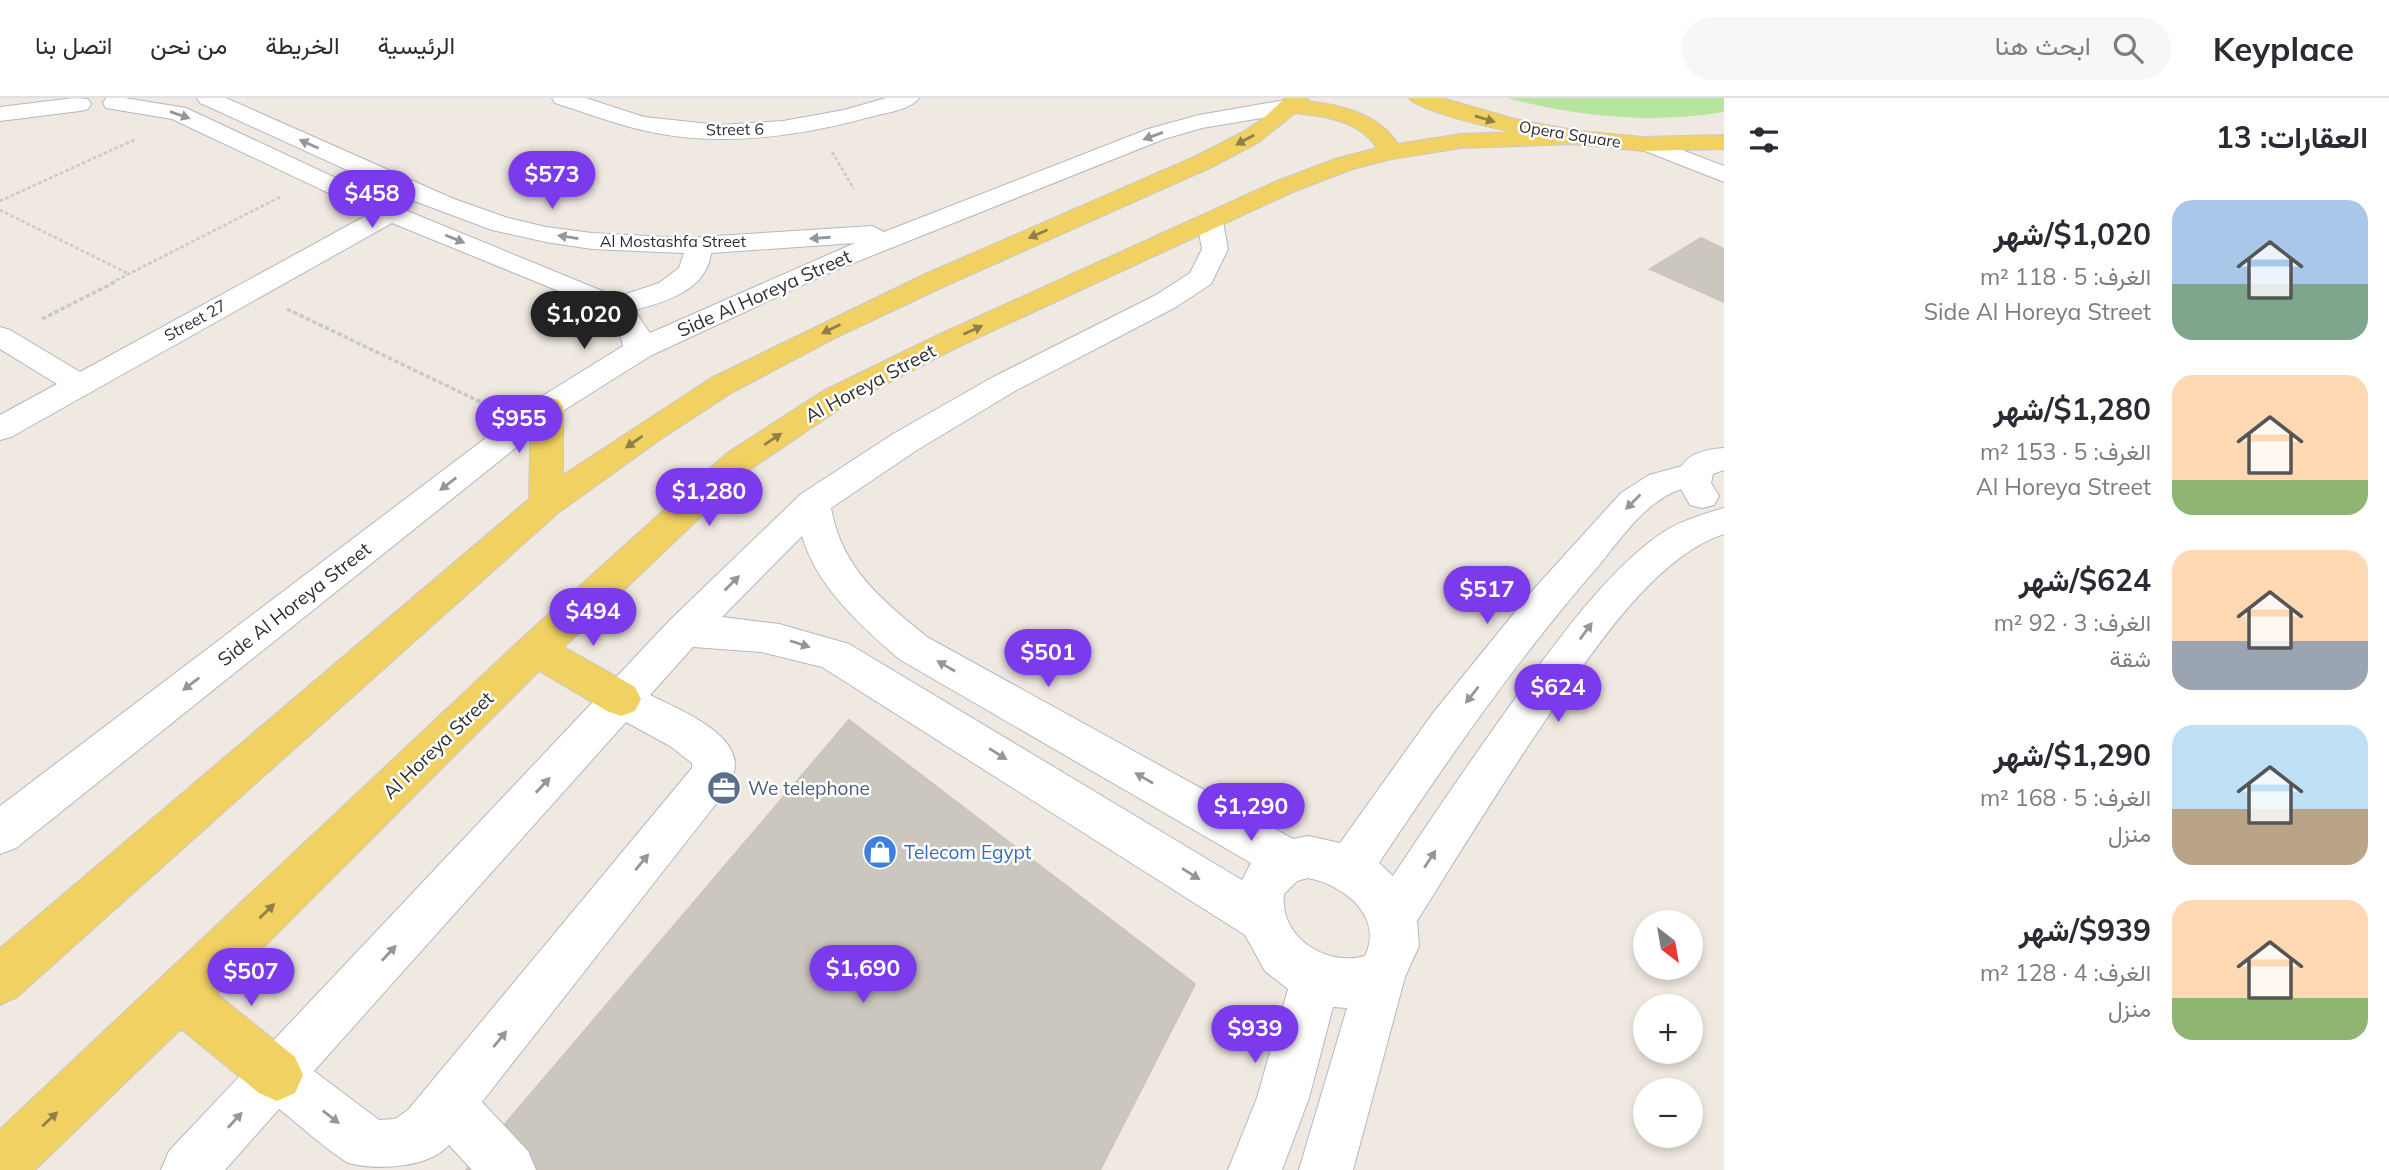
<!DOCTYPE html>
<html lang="ar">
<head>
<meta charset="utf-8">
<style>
	:root { --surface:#fff; --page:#f7f7f7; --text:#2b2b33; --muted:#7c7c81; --line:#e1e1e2; --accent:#7c3aed }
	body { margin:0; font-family:Mulish,Vazirmatn,sans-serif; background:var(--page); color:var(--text); direction:rtl; height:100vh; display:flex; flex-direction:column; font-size:26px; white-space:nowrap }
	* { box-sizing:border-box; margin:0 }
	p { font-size:23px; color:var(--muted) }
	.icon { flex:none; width:38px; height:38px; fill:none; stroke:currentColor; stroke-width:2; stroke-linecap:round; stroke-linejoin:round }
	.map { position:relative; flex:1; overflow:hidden; direction:ltr }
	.side { display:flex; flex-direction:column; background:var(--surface); width:665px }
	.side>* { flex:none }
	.needle { width:46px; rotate:149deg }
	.controls { position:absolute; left:1633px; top:812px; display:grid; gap:14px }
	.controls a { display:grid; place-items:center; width:70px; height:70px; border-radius:50%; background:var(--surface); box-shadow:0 4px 10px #0003; font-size:35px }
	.price { position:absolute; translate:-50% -60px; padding:0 16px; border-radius:24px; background:var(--accent); color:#fff; font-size:23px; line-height:46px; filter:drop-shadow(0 2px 4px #0008) }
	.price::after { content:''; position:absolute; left:50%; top:42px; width:21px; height:16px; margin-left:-10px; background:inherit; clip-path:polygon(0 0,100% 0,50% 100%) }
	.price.current { background:#222; color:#fff }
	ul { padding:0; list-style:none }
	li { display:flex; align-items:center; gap:21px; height:175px; padding:0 21px }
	li span { display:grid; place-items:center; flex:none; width:196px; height:140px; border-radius:21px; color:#555 }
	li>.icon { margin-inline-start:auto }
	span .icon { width:84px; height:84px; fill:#fffc; stroke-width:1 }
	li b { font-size:30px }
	h2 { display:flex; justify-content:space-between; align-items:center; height:84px; padding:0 21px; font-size:30px }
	header { display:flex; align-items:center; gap:42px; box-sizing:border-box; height:98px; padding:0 35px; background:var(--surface); border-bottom:2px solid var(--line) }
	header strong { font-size:33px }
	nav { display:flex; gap:38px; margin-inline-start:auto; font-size:24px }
	.search { width:490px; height:63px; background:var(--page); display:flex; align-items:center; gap:18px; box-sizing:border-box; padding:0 24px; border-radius:38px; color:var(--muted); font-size:26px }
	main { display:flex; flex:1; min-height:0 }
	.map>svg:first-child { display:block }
	.green { fill:#b6e59e }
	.building { fill:#cbc7bf; stroke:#cbc5ba; stroke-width:2 }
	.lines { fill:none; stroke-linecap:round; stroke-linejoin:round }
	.minor-casing { stroke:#b4b7c1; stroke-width:2 }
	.major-casing { stroke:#c9c9c9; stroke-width:2 }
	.path-far1 { stroke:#c9c9c9; stroke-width:2.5; stroke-dasharray:3.5 2.5; stroke-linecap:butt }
	.path { stroke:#c9c9c9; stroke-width:3.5; stroke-dasharray:4.5 2.5; stroke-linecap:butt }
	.minor { fill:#fff; fill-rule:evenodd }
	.major { fill:#f2d163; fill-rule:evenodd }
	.oneway { fill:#969696 }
	.oneway2 { fill:#908048 }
	.labels { text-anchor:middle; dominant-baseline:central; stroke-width:5; stroke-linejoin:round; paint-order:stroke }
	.far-street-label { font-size:16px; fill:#2e2e2e; stroke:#fff }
	.street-label { font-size:19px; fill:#2e2e2e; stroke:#fff }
	.service-label { font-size:19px; fill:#4e5e75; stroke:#fff; text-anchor:start }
	.shop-label { font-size:19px; fill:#366cbe; stroke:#fff; text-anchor:start }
</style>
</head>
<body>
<header>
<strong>Keyplace</strong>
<div class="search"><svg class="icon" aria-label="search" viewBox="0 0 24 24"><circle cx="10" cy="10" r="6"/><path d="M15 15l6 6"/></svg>ابحث هنا</div>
<nav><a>الرئيسية</a><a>الخريطة</a><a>من نحن</a><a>اتصل بنا</a></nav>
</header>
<main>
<section class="side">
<h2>العقارات: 13<svg class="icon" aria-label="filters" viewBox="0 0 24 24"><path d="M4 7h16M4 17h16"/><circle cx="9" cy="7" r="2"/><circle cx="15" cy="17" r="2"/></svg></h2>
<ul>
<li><span style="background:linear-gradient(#a9c7e8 60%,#7fa58c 0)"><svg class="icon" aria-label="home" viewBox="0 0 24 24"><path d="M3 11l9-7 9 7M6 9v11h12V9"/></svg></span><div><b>$1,020/شهر</b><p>الغرف: 5 · 118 m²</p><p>Side Al Horeya Street</p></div></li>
<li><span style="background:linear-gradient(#ffd9b3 75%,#8fb573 0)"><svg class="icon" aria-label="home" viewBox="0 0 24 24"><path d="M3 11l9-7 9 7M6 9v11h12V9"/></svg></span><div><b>$1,280/شهر</b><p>الغرف: 5 · 153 m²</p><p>Al Horeya Street</p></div></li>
<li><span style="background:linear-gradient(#ffd9b3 65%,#9aa5b1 0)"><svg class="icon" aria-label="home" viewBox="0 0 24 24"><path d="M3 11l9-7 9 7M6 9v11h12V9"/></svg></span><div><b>$624/شهر</b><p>الغرف: 3 · 92 m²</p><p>شقة</p></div></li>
<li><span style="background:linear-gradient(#bfe0f5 60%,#b9a48a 0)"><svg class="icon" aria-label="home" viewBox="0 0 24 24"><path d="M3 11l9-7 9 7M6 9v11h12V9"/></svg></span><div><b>$1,290/شهر</b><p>الغرف: 5 · 168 m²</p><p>منزل</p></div></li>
<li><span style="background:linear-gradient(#ffd9b3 70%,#8fb573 0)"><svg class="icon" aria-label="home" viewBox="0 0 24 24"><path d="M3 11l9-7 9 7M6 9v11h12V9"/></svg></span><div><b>$939/شهر</b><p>الغرف: 4 · 128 m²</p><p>منزل</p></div></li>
</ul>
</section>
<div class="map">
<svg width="1724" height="1072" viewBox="0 0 1724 1072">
	<rect width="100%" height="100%" fill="#efe9e1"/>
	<!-- green -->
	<path class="green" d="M1507,0H1724V14C1651,26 1579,19 1507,0Z"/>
	<!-- building -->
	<g class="building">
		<polygon points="1701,140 1724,151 1724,204 1650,171"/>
		<polygon points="849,622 1195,886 1100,1072 466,1072"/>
	</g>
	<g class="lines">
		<!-- minor casing -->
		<g class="minor-casing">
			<g id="minor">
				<polygon points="74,0 88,1 91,6 88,11 80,13 0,23 0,9"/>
				<path d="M106,0H125L186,10L400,110L617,199L659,185L679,170L684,155L592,151L546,144L492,132L417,104L218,13L200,5L197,0H226L454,101L508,120L546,129L592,135L686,140L872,128L884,134L1148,31L1199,17L1291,1L1299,3L1302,8L1299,13L1291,15L1202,30L1164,41L831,174L650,258L558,316L16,750L0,756V708L536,302L623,248L620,235L603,214L571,198L392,125L11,339L0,342V317L57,286L0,251V229L10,232L80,274L371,115L172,21L106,10L103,5ZM855,145L650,235L634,212C664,205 707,192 711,155Z"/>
				<path d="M552,0H586L644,19L719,27L783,23L844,12L886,0H919C911,12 884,15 870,19C797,39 717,50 642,32C612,25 584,14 555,5Z"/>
				<polygon points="1648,39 1724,68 1724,84 1640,51 1636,46 1640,41"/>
				<path d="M1210,116L1219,119L1223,124L1228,151L1211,186L1176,209L1015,293L917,352L831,410C842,471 881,501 927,539L1293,741L1308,738L1340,745L1433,615L1532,493L1621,395L1649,377L1682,368C1690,354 1709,351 1724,350V372L1713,376L1711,385L1719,398L1714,407L1702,410L1690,407L1681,391C1645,404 1623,438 1600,466C1518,560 1448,661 1379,765L1393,778C1438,710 1484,643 1532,577C1567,530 1615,465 1665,433C1683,422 1704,416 1724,410V436C1653,459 1590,558 1549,617C1503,684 1460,754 1417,823L1419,848L1405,879L1353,1072H1299L1347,910L1333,909L1309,1000L1282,1072H1228L1257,1000L1288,891L1265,873L1245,837L822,569L761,554L693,549L650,597C676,610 735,633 735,667C735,679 725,692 719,702L482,1004L528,1053L536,1072H472L449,1047C427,1071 376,1072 348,1065C324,1050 302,1029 279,1011L225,1072H161L169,1053L607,589L670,522L801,396L893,336L993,279L1156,197L1190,175L1202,151L1197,124L1201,119ZM802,438C817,489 860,527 899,561L1251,765L1242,782L849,546L779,526L722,519ZM626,624L670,648L692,665V670L408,1012L395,1021L379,1022L314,973ZM1308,780C1344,787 1384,818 1365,858C1326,869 1279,839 1284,796L1297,783Z"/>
			</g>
		</g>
		<!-- major casing -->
		<g class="major-casing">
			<path id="major" d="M1285,0H1309L1307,3C1341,7 1378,15 1398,46L1461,36L1512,34C1493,30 1418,13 1409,0H1442L1515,21L1578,33L1643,39L1724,37V51L1643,53L1572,46L1461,50L1392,61L1353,71L1295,93L960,248L845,307L751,371L564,549L635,589L641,601L635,613L621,618L607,613L539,573L217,896L295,959L303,977L295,995L277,1003L259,995L181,931L35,1072H0V1031L521,541L727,355L823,293L940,236L1277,83L1335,61L1377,50C1360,23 1325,18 1295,15L1259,44L1212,69L943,189L835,240L733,294L661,341L558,415L17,899L0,907V850L529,401L531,309L536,302L547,299L558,302L563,309V377L711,280L923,177L1194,59L1243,34L1265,19Z"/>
		</g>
		<!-- path-far1 -->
		<g class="path-far1">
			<polyline points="832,54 854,91"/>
			<polyline points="0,103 136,41"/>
			<polyline points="0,112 129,176"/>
			<polyline points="111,185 280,99"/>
		</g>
		<!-- path -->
		<g class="path">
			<polyline points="287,211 487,307"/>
			<polyline points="42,221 115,184"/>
		</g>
		<!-- minor -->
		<use href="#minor" class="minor"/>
		<!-- major -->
		<use href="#major" class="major"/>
	</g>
	<!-- one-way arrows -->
	<defs><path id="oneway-solid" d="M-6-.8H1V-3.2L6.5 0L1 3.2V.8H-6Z" transform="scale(1.75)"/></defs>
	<g class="oneway">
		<use href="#oneway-solid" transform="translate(180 17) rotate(19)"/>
		<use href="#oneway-solid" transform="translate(1153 38) rotate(160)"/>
		<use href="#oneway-solid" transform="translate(309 46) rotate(-156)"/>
		<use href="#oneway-solid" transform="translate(568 139) rotate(-171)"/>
		<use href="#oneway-solid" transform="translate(820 140) rotate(176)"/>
		<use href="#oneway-solid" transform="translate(455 141) rotate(22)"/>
		<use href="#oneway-solid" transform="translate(448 386) rotate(142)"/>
		<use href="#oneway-solid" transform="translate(1633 404) rotate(135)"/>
		<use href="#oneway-solid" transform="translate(732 485) rotate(-45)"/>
		<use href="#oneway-solid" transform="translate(1586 533) rotate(-54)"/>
		<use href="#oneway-solid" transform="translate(800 546) rotate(18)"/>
		<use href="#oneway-solid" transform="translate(946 568) rotate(-150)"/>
		<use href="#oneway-solid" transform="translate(191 586) rotate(142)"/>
		<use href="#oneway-solid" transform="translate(1472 597) rotate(128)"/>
		<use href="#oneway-solid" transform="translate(998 656) rotate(32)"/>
		<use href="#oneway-solid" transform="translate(1144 680) rotate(-150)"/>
		<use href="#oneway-solid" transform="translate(543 687) rotate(-47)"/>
		<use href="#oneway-solid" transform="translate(1430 761) rotate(-57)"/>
		<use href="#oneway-solid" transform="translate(642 764) rotate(-51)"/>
		<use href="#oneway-solid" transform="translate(1191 776) rotate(32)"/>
		<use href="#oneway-solid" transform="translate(389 855) rotate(-47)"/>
		<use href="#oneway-solid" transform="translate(500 941) rotate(-51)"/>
		<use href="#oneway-solid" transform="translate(331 1019) rotate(38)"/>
		<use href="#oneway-solid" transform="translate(235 1022) rotate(-47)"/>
	</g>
	<g class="oneway2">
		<use href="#oneway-solid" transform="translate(1485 21) rotate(17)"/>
		<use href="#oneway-solid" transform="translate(1245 42) rotate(151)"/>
		<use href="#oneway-solid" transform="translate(1038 136) rotate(156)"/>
		<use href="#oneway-solid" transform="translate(831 231) rotate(154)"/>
		<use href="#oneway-solid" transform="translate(973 232) rotate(-24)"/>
		<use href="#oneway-solid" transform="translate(773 341) rotate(-34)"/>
		<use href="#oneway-solid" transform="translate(634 344) rotate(145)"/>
		<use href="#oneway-solid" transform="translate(267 813) rotate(-44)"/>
		<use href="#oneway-solid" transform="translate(50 1021) rotate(-43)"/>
	</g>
	<!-- icons -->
	<defs>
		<g id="office-disc" transform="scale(1.75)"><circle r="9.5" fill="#5c6f8a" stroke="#fff"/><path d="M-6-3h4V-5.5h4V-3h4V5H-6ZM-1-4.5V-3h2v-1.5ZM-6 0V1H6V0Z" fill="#fff"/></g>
		<g id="shop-disc" transform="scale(1.75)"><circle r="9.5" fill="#3f7fe0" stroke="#fff"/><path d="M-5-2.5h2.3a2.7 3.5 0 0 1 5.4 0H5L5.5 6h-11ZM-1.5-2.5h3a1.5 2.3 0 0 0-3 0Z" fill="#fff"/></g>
	</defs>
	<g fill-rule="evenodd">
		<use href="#office-disc" x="724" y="690"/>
		<use href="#shop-disc" x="880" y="754"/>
	</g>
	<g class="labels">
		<!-- far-street labels -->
		<g class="far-street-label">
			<text transform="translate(735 31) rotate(-1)">Street 6</text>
			<text transform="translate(1570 36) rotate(9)">Opera Square</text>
			<text x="673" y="143">Al Mostashfa Street</text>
			<text transform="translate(195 222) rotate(-29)">Street 27</text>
		</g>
		<!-- street labels -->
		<g class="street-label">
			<text transform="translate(764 195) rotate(-24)">Side Al Horeya Street</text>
			<text transform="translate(870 285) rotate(-28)">Al Horeya Street</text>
			<text transform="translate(294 506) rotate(-38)">Side Al Horeya Street</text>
			<text transform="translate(438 647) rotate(-44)">Al Horeya Street</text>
		</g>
		<!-- service labels -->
		<g class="service-label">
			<text x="748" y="690">We telephone</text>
		</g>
		<!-- shop labels -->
		<g class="shop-label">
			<text x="904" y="754">Telecom Egypt</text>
		</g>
	</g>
</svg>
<div class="controls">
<a><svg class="needle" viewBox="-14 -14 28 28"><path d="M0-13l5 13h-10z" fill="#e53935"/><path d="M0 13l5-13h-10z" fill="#7c7c81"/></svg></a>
<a>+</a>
<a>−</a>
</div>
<b class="price" style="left:552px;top:113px">$573</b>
<b class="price" style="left:372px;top:132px">$458</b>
<b class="price current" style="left:584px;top:253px">$1,020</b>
<b class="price" style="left:519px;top:357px">$955</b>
<b class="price" style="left:709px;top:430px">$1,280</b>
<b class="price" style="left:1487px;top:528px">$517</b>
<b class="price" style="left:593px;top:550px">$494</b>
<b class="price" style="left:1048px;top:591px">$501</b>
<b class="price" style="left:1558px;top:626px">$624</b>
<b class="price" style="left:1251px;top:745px">$1,290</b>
<b class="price" style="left:863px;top:907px">$1,690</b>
<b class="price" style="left:251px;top:910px">$507</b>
<b class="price" style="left:1255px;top:967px">$939</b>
</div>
</main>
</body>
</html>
